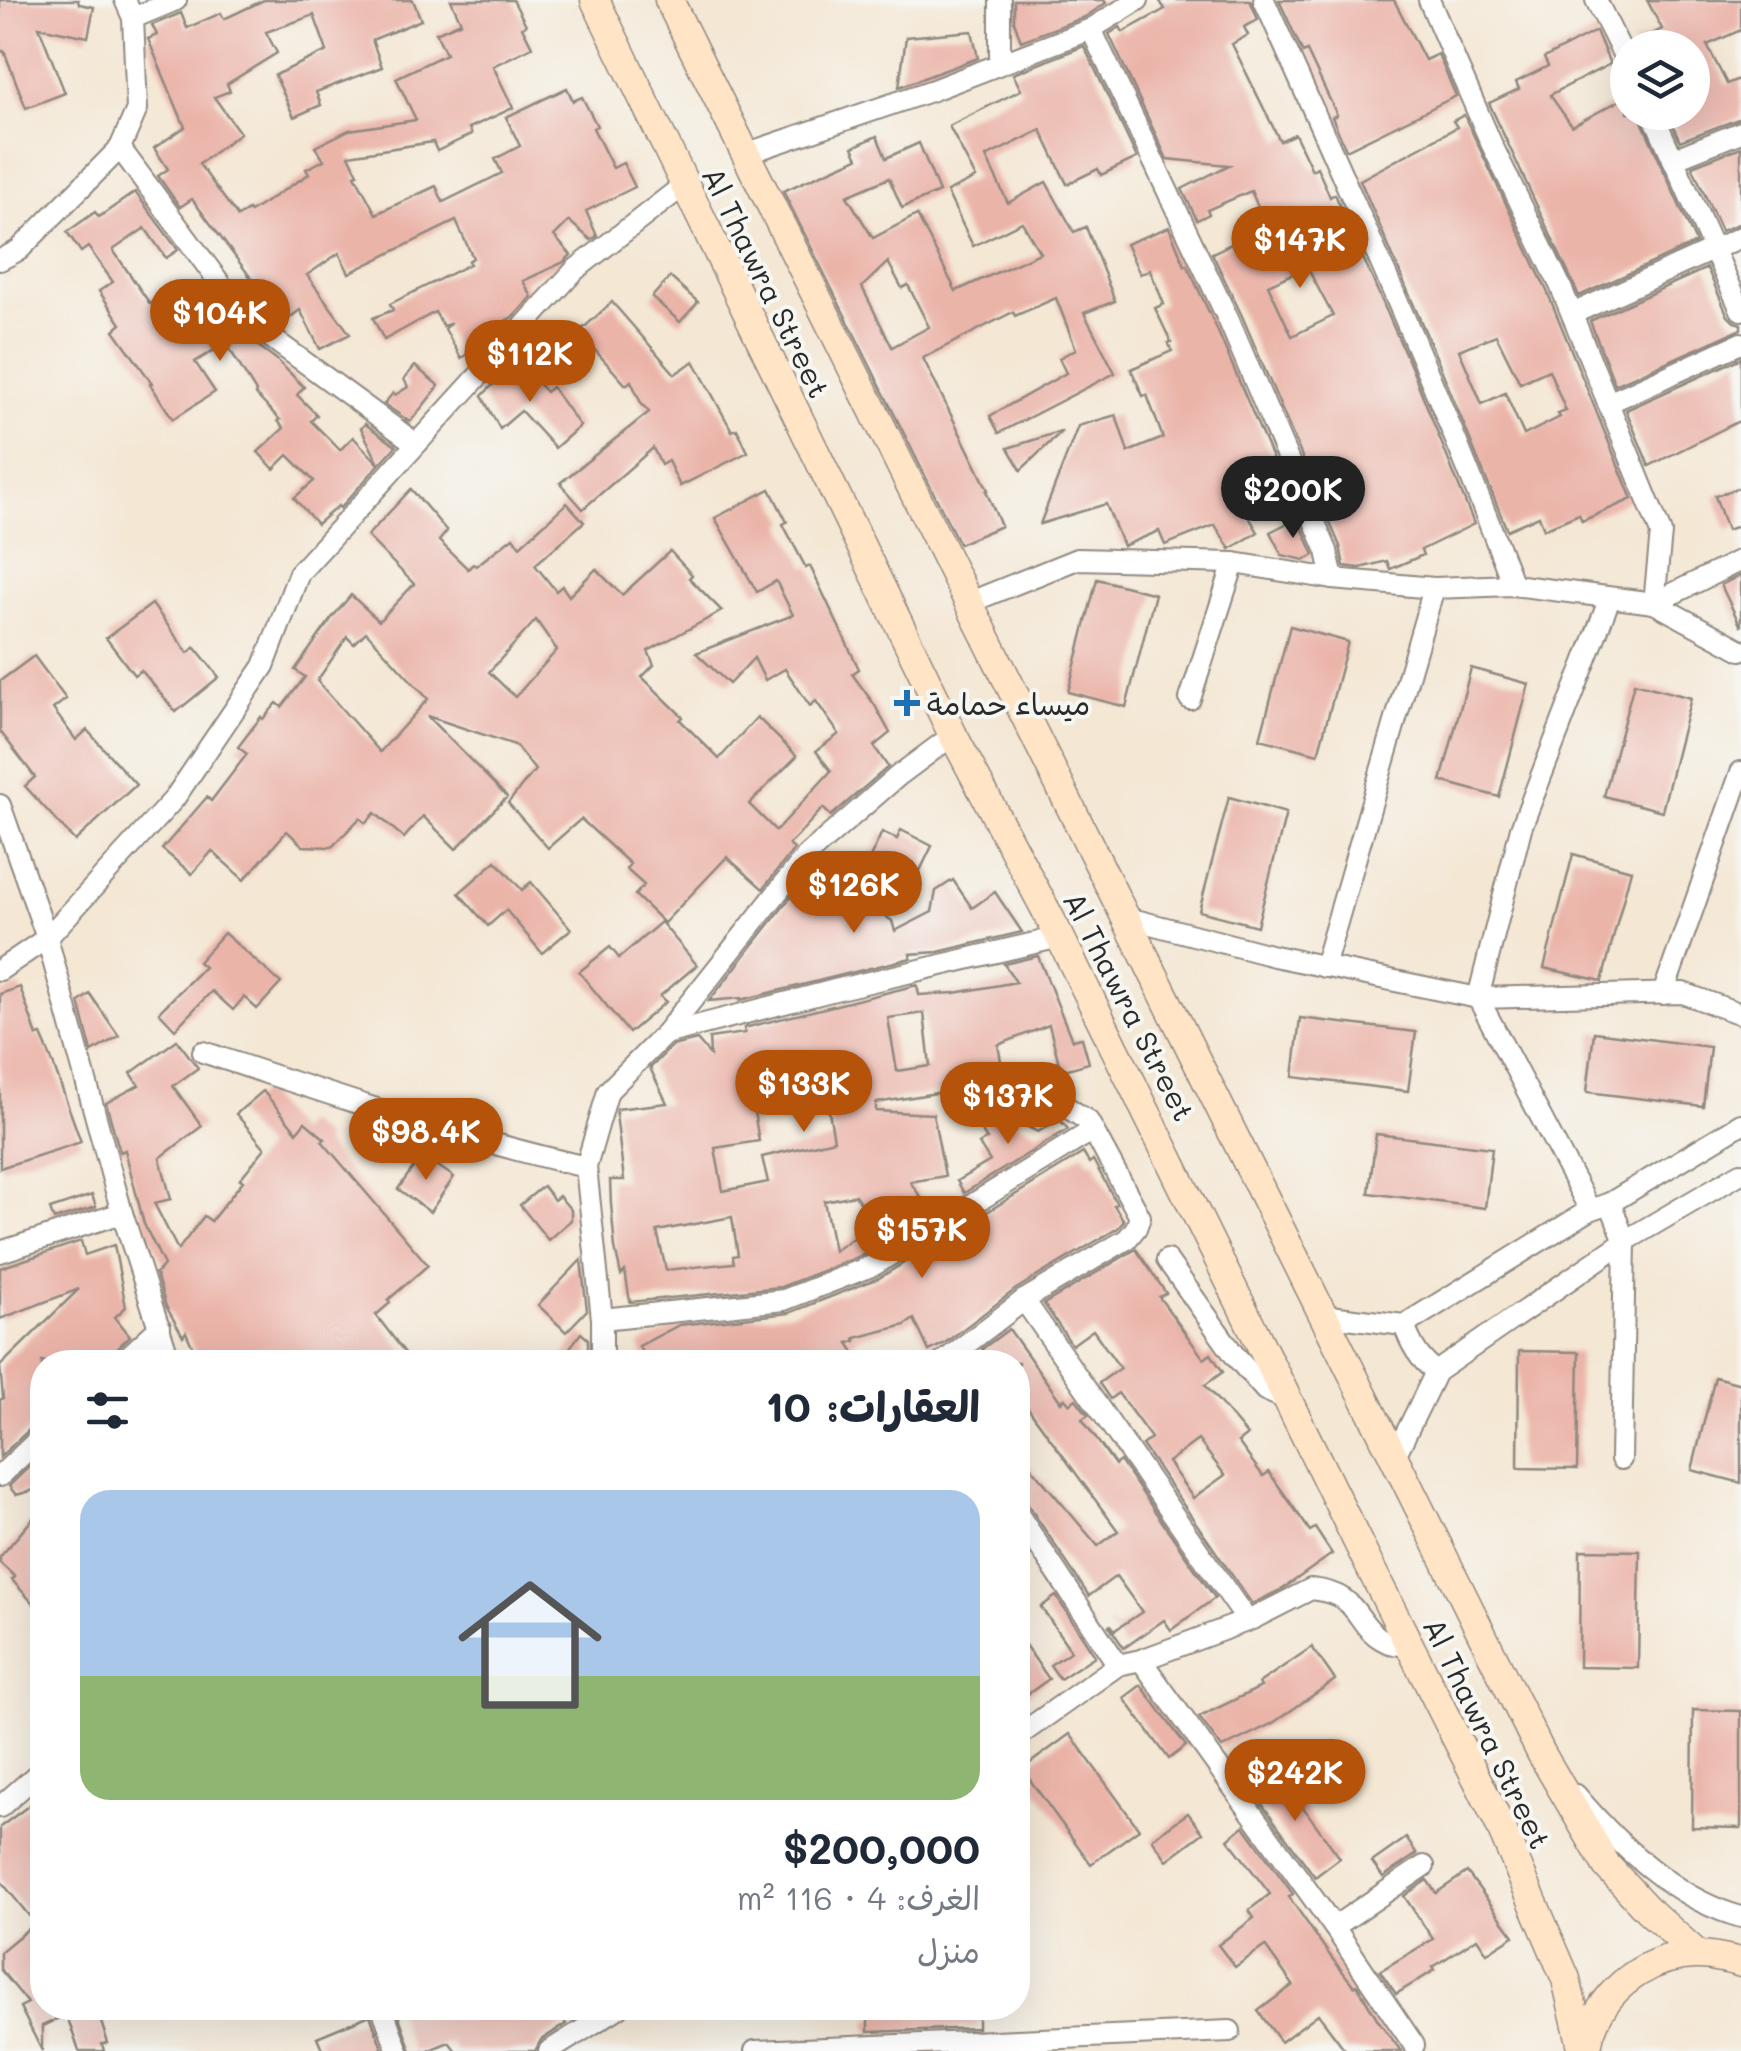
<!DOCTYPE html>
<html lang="ar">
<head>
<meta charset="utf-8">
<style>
	:root { --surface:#fff; --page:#f6f6f7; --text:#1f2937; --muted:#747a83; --line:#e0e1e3; --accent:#b45309 }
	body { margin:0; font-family:Mali,"Playpen Sans Arabic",sans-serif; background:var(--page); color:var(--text); direction:rtl; height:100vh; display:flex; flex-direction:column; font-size:38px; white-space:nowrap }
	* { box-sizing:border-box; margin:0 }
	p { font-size:32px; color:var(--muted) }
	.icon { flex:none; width:55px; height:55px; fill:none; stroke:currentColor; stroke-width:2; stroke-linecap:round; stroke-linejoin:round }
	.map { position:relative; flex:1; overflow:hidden; direction:ltr }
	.details { position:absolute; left:30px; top:1350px; width:1000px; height:670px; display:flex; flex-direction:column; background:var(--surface); border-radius:40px; box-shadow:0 10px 40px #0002; direction:rtl }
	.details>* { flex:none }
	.tools { position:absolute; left:1610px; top:30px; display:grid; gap:20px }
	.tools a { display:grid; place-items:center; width:100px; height:100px; border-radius:50%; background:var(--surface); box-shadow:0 10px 40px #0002; font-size:50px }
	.price { position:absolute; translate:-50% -85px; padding:0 22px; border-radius:35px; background:var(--accent); color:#fff; font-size:32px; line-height:65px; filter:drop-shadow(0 2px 5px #0008) }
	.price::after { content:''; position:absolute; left:50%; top:60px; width:30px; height:22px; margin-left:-15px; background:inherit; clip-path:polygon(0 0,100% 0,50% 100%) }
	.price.selected { background:#222; color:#fff }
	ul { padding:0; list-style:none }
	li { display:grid; align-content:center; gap:20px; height:530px; padding:0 50px }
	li+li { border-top:2px solid var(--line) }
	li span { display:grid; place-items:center; height:310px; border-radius:30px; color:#555 }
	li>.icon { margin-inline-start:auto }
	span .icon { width:180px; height:180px; fill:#fffc; stroke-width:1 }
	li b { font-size:42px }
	h2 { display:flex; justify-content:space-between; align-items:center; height:120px; padding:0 50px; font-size:42px }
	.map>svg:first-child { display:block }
	.building { fill:#ebb4a9; fill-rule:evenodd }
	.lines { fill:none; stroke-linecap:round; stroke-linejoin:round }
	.minor-casing { stroke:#908980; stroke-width:24 }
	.secondary-casing { stroke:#908980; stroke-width:31 }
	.minor { stroke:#fff; stroke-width:20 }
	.secondary { stroke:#ffe4c6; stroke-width:28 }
	.poi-dot { fill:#1f6fb2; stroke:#f6f6f2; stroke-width:4 }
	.labels { text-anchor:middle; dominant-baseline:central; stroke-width:8; stroke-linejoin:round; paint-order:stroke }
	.street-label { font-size:30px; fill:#2b2b2b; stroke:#f6f6f2 }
	.poi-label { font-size:30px; fill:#2b2b2b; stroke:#f6f6f2; text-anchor:start }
</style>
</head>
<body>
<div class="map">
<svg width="1741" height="2051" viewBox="0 0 1741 2051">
	<rect width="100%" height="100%" fill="#f6f6f2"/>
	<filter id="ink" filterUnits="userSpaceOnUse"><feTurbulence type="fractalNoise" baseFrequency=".01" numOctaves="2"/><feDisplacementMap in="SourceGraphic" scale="20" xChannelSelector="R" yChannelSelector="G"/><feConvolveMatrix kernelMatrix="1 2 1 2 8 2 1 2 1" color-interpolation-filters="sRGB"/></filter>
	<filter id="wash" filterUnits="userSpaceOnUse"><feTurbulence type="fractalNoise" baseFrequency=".0048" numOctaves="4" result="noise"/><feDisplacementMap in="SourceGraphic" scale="40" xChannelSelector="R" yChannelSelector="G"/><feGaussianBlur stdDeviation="2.25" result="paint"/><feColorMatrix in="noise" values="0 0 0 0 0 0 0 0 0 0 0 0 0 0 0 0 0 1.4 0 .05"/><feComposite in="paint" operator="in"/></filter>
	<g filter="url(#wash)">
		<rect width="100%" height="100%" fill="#f4e7d4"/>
		<g id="blocks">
			<!-- building -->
			<g class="building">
				<polygon points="0,0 78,0 79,4 94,7 88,37 39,27 65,93 26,108 4,51 0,52"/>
				<polygon points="264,0 413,0 421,20 372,40 382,67 316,92 321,105 294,117 275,75 327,51 314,15 266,32 277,53 227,84 230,91 214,97 240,133 199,164 238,217 248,210 250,212 309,174 306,169 324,160 315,147 349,130 416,120 396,78 446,54 436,33 461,22 451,0 513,0 526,25 522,27 532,47 493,66 513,108 469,128 472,134 437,151 433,142 349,155 358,174 355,175 376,214 436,186 443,202 502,173 495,159 520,146 506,117 567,88 573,101 582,97 597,126 593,128 613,168 623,163 635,187 586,211 597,236 591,240 569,221 554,236 571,255 564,262 523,281 532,297 514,316 502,323 504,327 493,340 461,358 445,329 449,324 443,326 435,312 384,340 373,318 393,310 390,304 470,264 468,261 473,258 456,221 349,273 339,253 307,275 350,334 320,349 300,310 284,322 192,199 180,207 158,176 168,169 154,148 185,127 148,39 157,35 152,25 181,13 187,28 221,13 224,19"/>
				<polygon points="1014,0 1104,0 1106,3 1085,17 1021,41 1014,21"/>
				<path d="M1159,0H1250L1258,20L1244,27L1248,35L1232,44L1280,141L1295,134L1312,170L1317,167L1330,197L1335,194L1412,369L1474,524L1421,550L1423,555L1390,569L1387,561L1360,568L1344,566L1340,546L1323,506L1242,316L1212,253L1267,227L1251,191L1207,210L1209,214L1197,220L1182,189L1229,165L1167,159L1109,34L1120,27L1123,32L1165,9ZM1307,267L1333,316L1292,336L1268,285Z"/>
				<polygon points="1279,0 1394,0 1425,60 1438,54 1456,96 1346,150 1332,117 1337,115 1307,51 1303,53"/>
				<polygon points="1647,0 1741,0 1741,30 1707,45 1727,84 1741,78 1741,118 1680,141 1667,112 1692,112 1692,48 1635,48 1633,44 1662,29"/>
				<polygon points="972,31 978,58 899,87 906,37"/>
				<polygon points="1596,31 1610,64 1550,95 1572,126 1628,96 1628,112 1638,112 1696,243 1579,296 1489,103 1519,89 1516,82 1548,66 1544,58"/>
				<path d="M1084,46L1137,158L1101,175L1098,169L1067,184L1041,130L986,157L1008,203L1046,182L1074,232L1086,227L1115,301L1084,313L1115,373L999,433L990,416L1066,373L1059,358L1076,349L1056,298L1015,316L1013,312L923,358L988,490L986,491L1001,526L959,544L783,191L858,158L853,147L877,136L886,158L919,143L939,192L902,208L889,178L847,196L873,238L917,215L956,291L1040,253L1022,222L973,246L947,192L976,178L949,126L1021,90L1013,74ZM888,262L902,288L908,285L929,327L892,347L862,287Z"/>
				<path d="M1464,115L1547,291L1632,499L1582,521L1579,514L1544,529L1539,516L1507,530L1437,359L1360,180L1457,127L1453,121ZM1496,335L1520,383L1549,370L1566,411L1558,414L1560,417L1524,435L1505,393L1482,404L1459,350Z"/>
				<polygon points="1741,147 1741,223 1721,231 1692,166"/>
				<polygon points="135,192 178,250 166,258 145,228 113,250 150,304 154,301 170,323 207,300 216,314 222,310 238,331 276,359 304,387 297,395 317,415 311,421 340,450 353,437 379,464 361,428 365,424 396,446 340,508 338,506 317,524 294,498 314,481 288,455 274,469 258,452 284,428 278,421 280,420 255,394 256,392 226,343 195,362 215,392 173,419 150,384 152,383 114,330 121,324 99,291 113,282 88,247 81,252 67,232 95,212 99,217"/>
				<polygon points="1169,227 1185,266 1187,265 1216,327 1280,477 1237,497 1258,532 1230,549 1215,525 1165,545 1159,531 1123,546 1106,504 1040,524 1078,426 1116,415 1128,452 1163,438 1147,395 1143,396 1131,369 1172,351 1168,343 1171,342 1155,308 1164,304 1150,270 1140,274 1126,244"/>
				<polygon points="1707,268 1728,316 1734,322 1741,324 1741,329 1615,385 1590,321"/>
				<polygon points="670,277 698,302 680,322 652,297"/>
				<polygon points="612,302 675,374 694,361 732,431 737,429 748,452 680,486 668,461 661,465 653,448 583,509 560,483 649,412 641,403 631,381 626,385 579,332"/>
				<polygon points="1741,358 1741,420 1649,466 1626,410"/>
				<polygon points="517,360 546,392 552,387 580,426 555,448 521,411 500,429 482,396"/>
				<polygon points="415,366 439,386 410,422 384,404 393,393 395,395 408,387 404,379"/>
				<polygon points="1062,431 1021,470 1008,448"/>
				<polygon points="1741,487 1741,525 1727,530 1715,496"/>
				<path d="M411,489L447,531L439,541L468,569L473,564L476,566L513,537L520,546L567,503L584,522L535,565L556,591L562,586L569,596L596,569L622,595L670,551L692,575L689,578L722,611L648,651L654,665L642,677L683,717L680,720L719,759L757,717L797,756L749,804L776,831L831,771L816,751L839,734L816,701L810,706L785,669L765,680L754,658L729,684L696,653L793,615L776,581L757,592L715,518L770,489L787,522L783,524L806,568L810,566L859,669L852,674L874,704L890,733L874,746L888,767L831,816L823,808L789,845L794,849L763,889L727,857L664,923L635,895L644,885L626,869L630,864L581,819L548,848L508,803L535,770L515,745L427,716L507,797L456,849L423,816L404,838L375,813L366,823L360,818L332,847L303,846L287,831L244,880L212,851L192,874L162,849L207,797L211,801L247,754L238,747L261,717L263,719L277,703L282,707L305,677L295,670L331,619L351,595L379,621L414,584L367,536ZM536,620L557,650L515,697L489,672ZM366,632L428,699L380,752L317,681L347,637L354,644Z"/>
				<polygon points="1298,518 1314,555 1304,560 1282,555 1270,532"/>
				<polygon points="1741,575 1741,627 1721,585"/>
				<polygon points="1097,579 1155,594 1126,707 1068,692"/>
				<polygon points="152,604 188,653 195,647 219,677 176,712 141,670 134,675 106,638"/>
				<polygon points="1290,626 1348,642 1318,754 1260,739"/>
				<polygon points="34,656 66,699 53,709 76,740 87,730 136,785 75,841 25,786 35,777 0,731 0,681"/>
				<polygon points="1471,668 1529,684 1499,797 1441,781"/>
				<polygon points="1634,683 1691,698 1662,811 1604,796"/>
				<polygon points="1229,797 1286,813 1257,926 1199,911"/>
				<polygon points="901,830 932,846 915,881 870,858 882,832 897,839"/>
				<polygon points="1573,854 1631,870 1602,981 1544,968"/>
				<polygon points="496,861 522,890 531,882 571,929 542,953 506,910 488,926 459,893"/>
				<polygon points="816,865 892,921 895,931 932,912 936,891 953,880 972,908 995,892 1022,932 938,952 910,954 911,958 741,1000 741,998 709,1001"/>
				<polygon points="661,922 697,965 660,996 666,1002 629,1033 579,972 610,947 619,958"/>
				<polygon points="224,933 281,983 257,1009 244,997 233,1010 212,991 175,1029 159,1012 204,967 198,962"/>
				<path d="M1038,956L1072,1040L1082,1038L1089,1063L1061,1071L1049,1025L998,1045L1004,1077L954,1080L947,1083L942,1092L876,1103V1111L933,1114L945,1176L910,1182L932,1213L868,1253L781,1287L630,1302L625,1271L621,1275L615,1248L611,1204L610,1180H624L616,1114L617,1109L667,1103L650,1068L672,1046L697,1040L710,1055L709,1038L745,1033L744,1028L917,985L919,995L955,993L1016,982L1004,964ZM924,1013L930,1066L897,1071L888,1018ZM822,1071L834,1140L762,1157L768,1182L723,1191L715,1148L759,1141L754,1112L791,1106L787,1077ZM855,1195L875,1223L834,1251L824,1201ZM732,1217L738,1255L733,1256L734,1263L666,1270L657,1231Z"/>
				<polygon points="20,987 37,1036 41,1035 51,1058 81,1142 0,1168 0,994"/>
				<polygon points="90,994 119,1036 92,1052 79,1002"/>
				<polygon points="1300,1018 1416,1032 1408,1091 1293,1077"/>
				<polygon points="1594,1032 1710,1047 1703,1106 1587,1092"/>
				<polygon points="177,1040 198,1068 173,1086 202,1126 160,1158 171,1199 154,1203 178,1250 204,1216 211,1221 243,1181 240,1179 265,1148 236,1114 263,1091 297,1132 305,1122 325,1139 322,1141 428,1265 388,1300 390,1303 376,1315 412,1362 199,1362 186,1332 183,1336 166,1306 156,1274 164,1265 144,1224 125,1150 120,1152 106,1103 139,1085 131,1073"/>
				<polygon points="997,1118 1011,1119 1038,1132 1059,1119 1068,1129 964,1193 957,1181 990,1161 979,1144 987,1139 980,1129"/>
				<polygon points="1376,1134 1492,1148 1485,1208 1369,1193"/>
				<polygon points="1083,1153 1089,1163 1093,1160 1117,1204 1114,1205 1124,1221 1118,1228 1016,1289 945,1343 929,1351 914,1319 905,1325 855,1338 856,1341 848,1343 858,1358 802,1360 796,1355 754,1362 647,1362 639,1346 679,1325 789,1313 879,1278 948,1236 955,1246 985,1226 979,1217"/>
				<polygon points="422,1155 454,1177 430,1212 398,1189"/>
				<polygon points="543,1186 554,1200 559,1196 571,1210 571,1220 548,1240 520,1205"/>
				<polygon points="92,1195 96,1207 54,1220 50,1209"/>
				<polygon points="81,1241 85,1255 114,1245 126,1307 115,1317 130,1336 113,1352 109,1362 42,1362 42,1423 33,1426 0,1457 0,1400 3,1398 0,1366 79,1289 0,1319 0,1268"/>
				<path d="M1136,1249L1166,1293L1159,1297L1204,1359L1211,1354L1223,1372L1205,1385L1247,1435L1238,1442L1263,1476L1269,1472L1310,1531L1315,1528L1332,1554L1284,1588L1252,1604L1142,1445L1151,1438L1118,1393L1110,1399L1099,1383L1120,1368L1093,1330L1072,1345L1044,1304ZM1198,1440L1225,1475L1193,1498L1168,1462Z"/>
				<polygon points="581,1260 587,1310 566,1332 538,1305"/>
				<polygon points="1009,1329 1061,1402 1065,1398 1070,1404 1076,1399 1088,1415 1082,1419 1115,1465 1120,1461 1215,1598 1171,1630 1164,1620 1124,1648 1109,1626 1111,1625 1115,1630 1142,1612 1116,1576 1089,1596 1029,1506 1018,1500 1018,1452 1098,1546 1118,1531 1018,1394 1018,1362 993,1362 982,1349"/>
				<polygon points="581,1333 588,1339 588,1362 559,1362"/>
				<polygon points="1519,1351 1579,1352 1577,1469 1518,1468"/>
				<polygon points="1715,1377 1741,1384 1741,1483 1692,1470"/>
				<polygon points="42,1454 42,1488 16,1495 9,1486"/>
				<polygon points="42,1508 42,1613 12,1580 15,1577 0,1563 0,1557"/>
				<polygon points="1580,1550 1640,1551 1638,1668 1579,1667"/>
				<polygon points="1056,1596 1095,1656 1060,1679 1050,1665 1071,1651 1041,1607"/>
				<polygon points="1018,1635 1049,1679 1018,1701"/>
				<polygon points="1312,1647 1335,1680 1273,1723 1222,1748 1199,1717 1261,1687 1259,1683"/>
				<polygon points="1141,1685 1186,1746 1169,1759 1124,1698"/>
				<polygon points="1693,1710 1741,1711 1741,1828 1692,1827"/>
				<polygon points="1070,1734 1139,1829 1091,1864 1022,1769"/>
				<polygon points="1276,1770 1340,1858 1315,1877 1251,1789"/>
				<polygon points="42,1796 42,2008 81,2008 42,2026 42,2051 20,2007 28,2003 0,1969 0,1952 35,1923 0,1880 0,1827"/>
				<polygon points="1188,1813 1203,1833 1167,1860 1152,1839"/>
				<polygon points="1244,1826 1293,1894 1289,1897 1331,1957 1354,1986 1357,1985 1378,2020 1401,2051 1346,2051 1318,2014 1281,2042 1258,2011 1293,1985 1265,1946 1235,1967 1218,1945 1254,1918 1249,1910 1270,1894 1228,1839"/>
				<polygon points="1406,1838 1417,1854 1383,1877 1372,1862"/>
				<polygon points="1467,1872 1514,1936 1487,1953 1477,1938 1433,1967 1435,1970 1396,1994 1380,1971 1433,1939 1404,1896 1427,1880 1436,1893"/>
				<polygon points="396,2008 553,2008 566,2024 541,2040 535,2051 456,2051 449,2042 427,2051 411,2051"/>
				<polygon points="913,2008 978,2008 978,2028 868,2032 868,2019 878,2018 877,2010 914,2010"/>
				<polygon points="97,2010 108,2043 102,2044 104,2051 79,2051 68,2019"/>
				<polygon points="370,2015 383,2051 323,2051 317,2037"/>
			</g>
		</g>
	</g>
	<g filter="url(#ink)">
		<use href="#blocks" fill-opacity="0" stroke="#908980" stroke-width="2.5"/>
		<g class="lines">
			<!-- minor casing -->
			<g class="minor-casing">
				<g id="minor">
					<path d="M1264,0C1351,194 1438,387 1513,585"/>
					<polyline points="1429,0 1492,145 1560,285 1661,533 1654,603"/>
					<polyline points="1596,0 1628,64"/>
					<polyline points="133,18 176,0"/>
					<polyline points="1091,29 1229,321 1327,551 1333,579"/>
					<polyline points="1000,63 1000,0"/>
					<polyline points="1652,112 1741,310"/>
					<polyline points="120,148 247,320 415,443"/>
					<polyline points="745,154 933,90 1091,29 1138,0"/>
					<polyline points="1673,159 1741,132"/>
					<polyline points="0,260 19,250 120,148 137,109 133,18 125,0"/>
					<polyline points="1572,314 1741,237"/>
					<polyline points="1608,403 1741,343"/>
					<polyline points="968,603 1077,559 1234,563 1333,579 1434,588 1513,585 1654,603 1741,650"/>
					<polyline points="1654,603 1741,560"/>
					<polyline points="1190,699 1234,563"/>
					<polyline points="0,805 47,938 122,1213 170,1362"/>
					<polyline points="1124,917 1274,956 1478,998 1683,993 1741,1014"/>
					<polyline points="1324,967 1434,588"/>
					<polyline points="0,970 47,938 174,799 264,666 299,573 575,270 684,185"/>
					<polyline points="1663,994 1741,772"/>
					<polyline points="665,1034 835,990 1060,937"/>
					<path d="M203,1052C329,1094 455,1137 586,1167"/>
					<polyline points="1610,1203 1625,1241 1621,1459"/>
					<polyline points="1590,1210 1478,998 1521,828 1610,598"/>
					<polyline points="0,1252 122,1213"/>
					<polyline points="1167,1260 1235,1356 1265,1390 1288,1400"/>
					<polyline points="1024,1300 1246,1619"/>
					<polyline points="1322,1315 1404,1325 1590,1210 1610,1203 1741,1124"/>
					<polyline points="602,1319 784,1300 874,1265 1093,1130"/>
					<path d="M1404,1325C1411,1345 1419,1359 1436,1372"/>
					<polyline points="122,1362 160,1327"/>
					<polyline points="602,1362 602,1319 586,1167 608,1091 665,1034 807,855 898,776 953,735"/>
					<polyline points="943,1362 1024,1300 1127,1239 1136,1228 1140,1217 1088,1121 1062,1104 1033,1089 955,1094"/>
					<polyline points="1394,1458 1436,1372 1625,1241 1741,1173"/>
					<polyline points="0,1476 42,1436"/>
					<polyline points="1018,1514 1118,1665"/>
					<polyline points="1141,1660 1334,1927 1414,2045"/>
					<path d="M1018,1736L1118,1665L1141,1660L1252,1619L1311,1589C1364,1594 1352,1626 1387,1642C1393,1645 1403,1645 1410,1647"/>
					<path d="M1576,1795C1619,1846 1675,1899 1741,1917"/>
					<polyline points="0,1807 42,1770"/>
					<polyline points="1334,1927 1424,1866"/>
					<polyline points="382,2008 398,2051"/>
					<polyline points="549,2051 618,2008"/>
					<polyline points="755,2051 1230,2031"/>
				</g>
			</g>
			<!-- secondary casing -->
			<g class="secondary-casing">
				<g id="secondary">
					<polyline points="595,0 953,735 1060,937 1367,1561 1499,1823 1566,1979 1583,2051"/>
					<polyline points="669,0 1541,1753 1607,1866 1647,1909 1697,1954"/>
					<path d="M1586,2051C1588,2044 1589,2035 1592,2028C1609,1981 1661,1949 1711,1956C1721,1958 1731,1959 1741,1963"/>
				</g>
			</g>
			<!-- minor -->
			<use href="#minor" class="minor"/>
			<!-- secondary -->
			<use href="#secondary" class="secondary"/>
		</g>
	</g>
	<!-- markers -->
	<path class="poi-dot" d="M902 688h10v10h10v10h-10v10h-10v-10h-10v-10h10z"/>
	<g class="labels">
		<!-- street labels -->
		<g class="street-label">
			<text transform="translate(767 282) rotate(64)">Al Thawra Street</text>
			<text transform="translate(1130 1006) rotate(63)">Al Thawra Street</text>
			<text transform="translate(1488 1733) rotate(64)">Al Thawra Street</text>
		</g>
		<!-- poi labels -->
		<g class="poi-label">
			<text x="927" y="703">ميساء حمامة</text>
		</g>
	</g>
</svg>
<div class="tools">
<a><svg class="icon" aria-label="layers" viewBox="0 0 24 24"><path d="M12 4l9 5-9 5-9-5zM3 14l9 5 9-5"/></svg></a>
</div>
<b class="price" style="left:1300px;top:291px">$147K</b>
<b class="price" style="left:220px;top:364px">$104K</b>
<b class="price" style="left:530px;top:405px">$112K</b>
<b class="price selected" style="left:1293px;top:541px">$200K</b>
<b class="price" style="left:854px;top:936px">$126K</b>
<b class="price" style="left:804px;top:1135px">$133K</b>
<b class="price" style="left:1008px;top:1147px">$137K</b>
<b class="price" style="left:426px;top:1183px">$98.4K</b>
<b class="price" style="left:922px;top:1281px">$157K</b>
<b class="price" style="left:1295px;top:1824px">$242K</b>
<section class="details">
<h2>العقارات: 10<svg class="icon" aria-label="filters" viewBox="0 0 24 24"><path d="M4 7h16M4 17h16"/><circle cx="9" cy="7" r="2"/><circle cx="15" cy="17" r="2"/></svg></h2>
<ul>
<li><span style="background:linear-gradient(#a9c7e8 60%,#8fb573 0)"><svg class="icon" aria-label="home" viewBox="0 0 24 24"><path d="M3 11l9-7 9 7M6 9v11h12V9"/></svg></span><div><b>$200,000</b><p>الغرف: 4 · 116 m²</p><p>منزل</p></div></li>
</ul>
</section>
</div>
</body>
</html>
